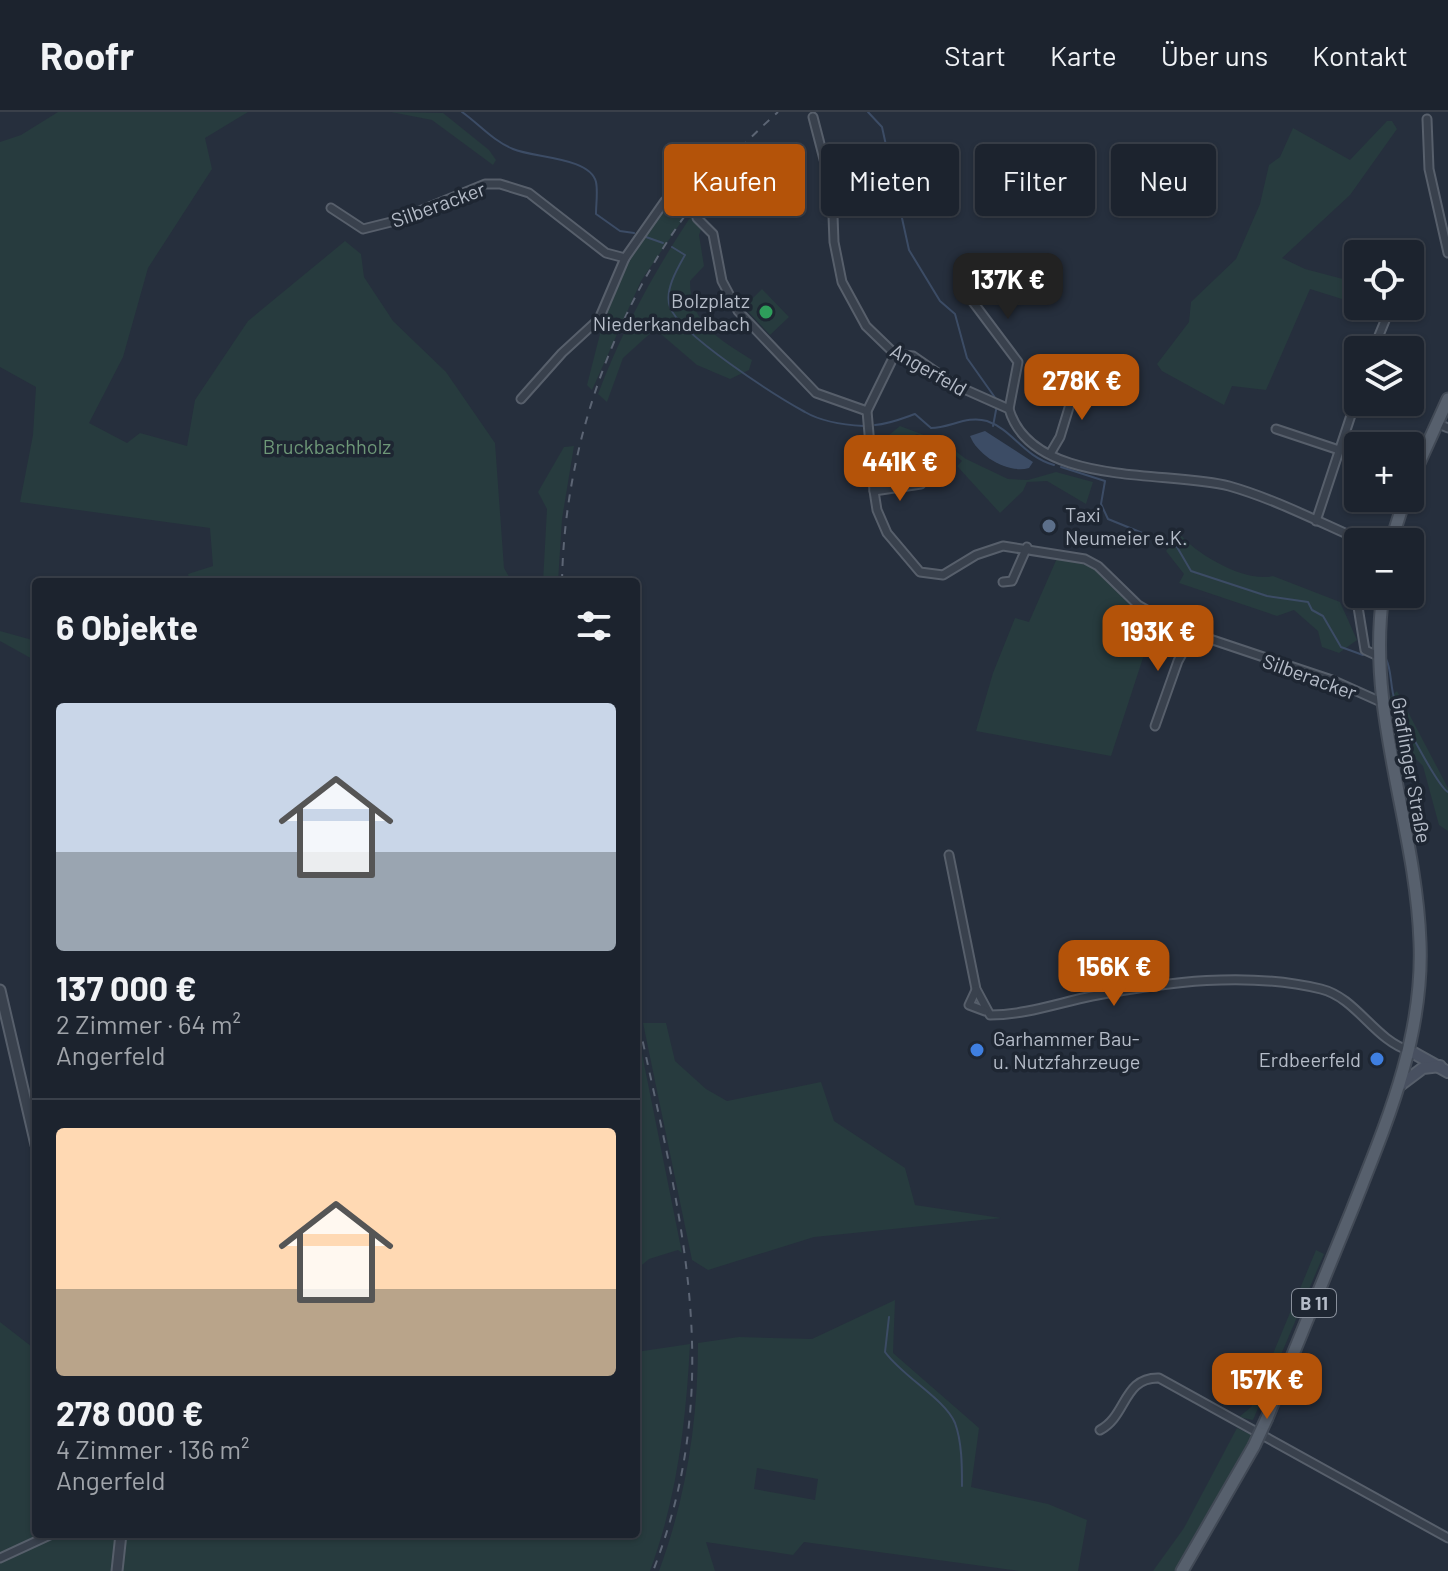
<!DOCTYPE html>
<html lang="de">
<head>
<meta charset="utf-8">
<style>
	:root { --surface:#1c232e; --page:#292f3a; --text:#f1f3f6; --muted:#a0a4aa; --line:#3a404a; --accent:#b45309 }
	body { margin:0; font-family:Barlow,sans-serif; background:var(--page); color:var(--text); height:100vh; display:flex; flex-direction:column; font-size:30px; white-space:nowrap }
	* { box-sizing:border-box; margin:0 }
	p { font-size:26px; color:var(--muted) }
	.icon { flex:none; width:44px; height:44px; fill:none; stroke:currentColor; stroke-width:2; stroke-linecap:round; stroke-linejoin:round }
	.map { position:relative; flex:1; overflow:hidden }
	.side { position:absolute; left:32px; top:466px; width:608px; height:960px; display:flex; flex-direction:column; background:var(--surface); border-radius:8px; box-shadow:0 2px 6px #0004,0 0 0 2px var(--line) }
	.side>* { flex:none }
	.banner { position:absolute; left:664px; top:32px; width:664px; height:72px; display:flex; gap:16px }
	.fabs { position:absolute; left:1344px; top:128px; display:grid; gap:16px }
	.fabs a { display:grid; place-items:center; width:80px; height:80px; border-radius:8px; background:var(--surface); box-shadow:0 2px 6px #0004,0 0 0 2px var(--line); font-size:40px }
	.price { position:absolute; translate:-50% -68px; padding:0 18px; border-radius:16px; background:var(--accent); color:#fff; font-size:26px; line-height:52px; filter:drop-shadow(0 2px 4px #0008) }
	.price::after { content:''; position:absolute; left:50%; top:48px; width:24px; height:18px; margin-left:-12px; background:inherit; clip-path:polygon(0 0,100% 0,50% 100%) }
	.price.selected { background:#222; color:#fff }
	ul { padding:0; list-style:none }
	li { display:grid; align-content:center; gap:16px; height:424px; padding:0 24px }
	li+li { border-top:2px solid var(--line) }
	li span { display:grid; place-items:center; height:248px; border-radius:8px; color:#555 }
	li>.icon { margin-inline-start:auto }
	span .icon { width:144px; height:144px; fill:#fffc; stroke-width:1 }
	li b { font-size:34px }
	h2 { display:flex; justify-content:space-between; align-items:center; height:96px; padding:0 24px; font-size:34px }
	.tag { padding:0 28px; border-radius:8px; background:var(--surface); box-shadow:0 2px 6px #0004,0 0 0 2px var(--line); font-size:28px; line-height:72px }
	.tag.selected { background:var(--accent); color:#fff }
	header { display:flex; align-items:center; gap:48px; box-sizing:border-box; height:112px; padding:0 40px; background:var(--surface); border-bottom:2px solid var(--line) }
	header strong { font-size:38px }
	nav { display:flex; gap:44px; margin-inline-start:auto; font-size:28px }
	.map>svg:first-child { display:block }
	.green { fill:#273b3e; fill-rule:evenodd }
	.water { fill:#3c4c65 }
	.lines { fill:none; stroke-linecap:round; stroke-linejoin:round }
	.stream { stroke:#3c4c65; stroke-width:2 }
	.minor-tunnel { stroke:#3b4452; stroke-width:7; stroke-dasharray:7 3.5; stroke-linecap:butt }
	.minor-casing { stroke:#575f6b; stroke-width:11 }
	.tertiary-casing { stroke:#575f6b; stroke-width:13 }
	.secondary-casing { stroke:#575f6b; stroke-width:14 }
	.primary-casing { stroke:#424a56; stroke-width:15 }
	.minor { stroke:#39414d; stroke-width:7 }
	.tertiary { stroke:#39414d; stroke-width:9 }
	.secondary { stroke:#485060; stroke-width:10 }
	.primary { stroke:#57606d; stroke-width:11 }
	.rail { stroke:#5c6574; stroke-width:2; stroke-dasharray:8 8; stroke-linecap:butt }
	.primary-bridge-casing { stroke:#424a56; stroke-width:15; stroke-linecap:butt }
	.primary-bridge { stroke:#57606d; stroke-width:11 }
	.leisure-dot { fill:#2e9e5b; stroke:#1e2632; stroke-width:3 }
	.service-dot { fill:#5c6f8a; stroke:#1e2632; stroke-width:3 }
	.shop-dot { fill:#3f7fe0; stroke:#1e2632; stroke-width:3 }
	.labels { text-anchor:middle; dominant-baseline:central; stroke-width:7; stroke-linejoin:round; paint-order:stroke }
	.shield { fill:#1e2632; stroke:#888f9b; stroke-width:2 }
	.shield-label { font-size:18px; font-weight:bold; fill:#b5bcc8 }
	.street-label { font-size:20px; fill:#b5bcc8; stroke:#1e2632 }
	.poi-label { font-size:20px; fill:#b5bcc8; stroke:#1e2632; text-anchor:end }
	.park-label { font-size:20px; fill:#6e9878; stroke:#1e2632 }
</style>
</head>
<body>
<header>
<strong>Roofr</strong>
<nav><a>Start</a><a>Karte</a><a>Über uns</a><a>Kontakt</a></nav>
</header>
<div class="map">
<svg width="1448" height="1459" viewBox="0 0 1448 1459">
	<rect width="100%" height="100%" fill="#262f3d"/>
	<!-- green -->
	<g class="green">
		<polygon points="58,0 248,0 205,26 212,57 148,156 123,245 89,311 127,331 140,321 187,334 195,288 248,209 345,129 361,142 364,165 393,209 446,260 495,331 504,456 512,470 190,470 188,462 213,454 210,416 20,390 33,323 36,275 0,255 0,30 21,23"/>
		<polygon points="391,0 443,1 489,38 496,48 493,53 432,8"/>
		<polygon points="1387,9 1392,9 1397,17 1350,83 1282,146 1305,157 1358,171 1358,192 1310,177 1266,278 1232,274 1224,293 1162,259 1157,252 1189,210 1191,190 1236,147 1260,92 1269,53 1280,45 1293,16 1350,48"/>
		<polygon points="730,38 641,169 592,278 587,273 602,214 635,133 663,94"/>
		<path d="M709,78L714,82L699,123L704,154L690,169C690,212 719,227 752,248L749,258L730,267L697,253L655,217L623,246L607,290L598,282C626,208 664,142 709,78Z"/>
		<polygon points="762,177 789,205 770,223 744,195"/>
		<polygon points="900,314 945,331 966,347 1008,367 1028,368 1056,360 1093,370 1086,392 1047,369 1027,370 1023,379 1000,401 957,354 962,349 942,333 917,322 901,330 889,323"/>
		<polygon points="574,334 562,407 558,470 543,470 547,397 538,380 564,335"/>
		<path d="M1180,422C1197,443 1246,471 1273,464L1340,490L1357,528L1339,541L1322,535L1318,519L1294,498L1277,504L1179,471L1184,462L1166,439Z"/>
		<polygon points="1058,444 1094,456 1134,497 1155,509 1111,644 976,619 993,561 1015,506 1029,510"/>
		<polygon points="0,519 36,529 36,549 0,529"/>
		<polygon points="1397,579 1448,676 1448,719 1439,713 1423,654 1395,626 1388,587"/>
		<polygon points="643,911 666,911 675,949 706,977 727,989 821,970 834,1009 905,1056 915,1093 1001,1106 814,1125 708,1158 692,1148"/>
		<polygon points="636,912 682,1141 678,1138 649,1147 636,1158"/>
		<polygon points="1316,1138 1324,1142 1253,1308 1239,1305 1251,1295"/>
		<path d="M895,1188L893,1241L979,1316L971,1375L1048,1392L1087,1408L1078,1459H1020L804,1430L793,1443L706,1430L715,1459H659C686,1386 698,1309 698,1231L739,1225L812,1227ZM757,1356L818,1367L815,1388L754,1377Z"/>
		<path d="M0,1210L36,1238V1422H636V1240L690,1232C686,1310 677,1386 650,1459H0Z"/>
		<polygon points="1237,1316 1252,1323 1186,1443 1175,1459 1153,1459 1184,1416"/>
	</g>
	<!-- water -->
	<path class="water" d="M985,319L1033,350L1029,356C1008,362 978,344 970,324Z"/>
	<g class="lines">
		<!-- stream -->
		<g class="stream">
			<path d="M462,0C479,12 493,29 513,37C534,46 590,45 596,70C598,79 596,92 596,102L620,119L634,121"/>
			<polyline points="868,0 882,15 909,138 940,189 955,202 967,246 996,287"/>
			<polyline points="646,125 663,131"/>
			<path d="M672,135L685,143C677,157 664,179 670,195C680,223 776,284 805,300C822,310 845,313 864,314"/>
			<path d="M875,313C889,312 901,307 915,302L931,316C950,316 967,303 987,309C1013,318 1023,344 1054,353"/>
			<polyline points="993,314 997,293"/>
			<polyline points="1061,355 1105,369 1101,392 1108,407 1177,435 1191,459 1267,484 1308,490 1312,498 1323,504 1341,535 1363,543"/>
			<path d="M1386,547C1392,558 1390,576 1395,589C1401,604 1438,675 1448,680"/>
			<path d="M889,1205L885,1240C903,1265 945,1287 955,1311C962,1330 962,1354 962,1374"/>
		</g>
		<!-- minor-tunnel -->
		<polyline class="minor-tunnel" points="679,92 697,106"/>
		<!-- minor casing -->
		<g class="minor-casing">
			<g id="minor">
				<path d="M813,5L832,78L834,130L842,170L866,214L895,242L913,244L955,273L1009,297C1032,376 1168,358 1229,374C1275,387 1321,411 1365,430"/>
				<polyline points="1427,7 1429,57 1448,141"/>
				<polyline points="331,96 363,117 395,109 485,72 500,72 529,81 606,141 625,146"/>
				<polyline points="697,106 713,122 722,169 738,199 816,281 867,299"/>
				<polyline points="970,186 1018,250 1009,297"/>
				<polyline points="1373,238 1391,194"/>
				<polyline points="895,242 867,299 874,379 877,398 887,421 920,460 943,463 976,443 1003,434 1085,447 1098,454 1138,493 1180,517 1332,568 1381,590"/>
				<polyline points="521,287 562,241 599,207 625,146 665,89 679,92"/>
				<polyline points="1436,311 1448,316"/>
				<polyline points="1276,317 1339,338"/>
				<polyline points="1050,342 1060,325 1079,263"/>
				<polyline points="874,379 921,372"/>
				<polyline points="1316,409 1358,282"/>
				<polyline points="1003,470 1012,469 1027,435"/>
				<polyline points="1363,482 1358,495 1365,538 1378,544"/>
				<polyline points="1155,614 1178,549 1193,522"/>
				<path d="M949,743L976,877L990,903C1025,903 1058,891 1092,884C1167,870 1246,859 1321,877C1357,886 1374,928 1410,939"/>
				<polyline points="976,878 969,893 985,899"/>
				<path d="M1100,1318C1127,1304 1123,1265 1159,1266L1448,1426"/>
				<polyline points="0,1446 52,1422"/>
			</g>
		</g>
		<!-- tertiary casing -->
		<g class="tertiary-casing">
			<g id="tertiary">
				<polyline points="0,878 36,1033"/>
				<polyline points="117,1459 121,1422"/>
			</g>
		</g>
		<!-- secondary casing -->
		<g class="secondary-casing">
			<g id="secondary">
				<polyline points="1410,939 1448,960"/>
				<polyline points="1399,974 1423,956 1440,954"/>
			</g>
		</g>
		<!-- primary casing -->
		<g class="primary-casing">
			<g id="primary">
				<polyline points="1410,371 1448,287"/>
				<polyline points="1391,430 1405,386"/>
				<path d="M1267,1306C1295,1237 1324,1168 1352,1098C1386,1012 1424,926 1420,830C1416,713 1366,601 1383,482"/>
				<polyline points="1182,1459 1254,1334"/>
			</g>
		</g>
		<!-- minor -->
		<use href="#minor" class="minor"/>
		<!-- tertiary -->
		<use href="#tertiary" class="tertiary"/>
		<!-- secondary -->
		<use href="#secondary" class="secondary"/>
		<!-- primary -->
		<use href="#primary" class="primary"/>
		<!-- rail -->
		<g class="rail">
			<path d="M562,470C565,294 646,117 778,0"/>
			<path d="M636,898C677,1093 730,1263 653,1459"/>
		</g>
		<!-- primary-bridge casing -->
		<g class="primary-bridge-casing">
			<polyline id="primary-bridge" points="1254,1334 1267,1306"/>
		</g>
		<!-- primary-bridge -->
		<use href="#primary-bridge" class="primary-bridge"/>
	</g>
	<!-- markers -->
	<circle class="leisure-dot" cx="766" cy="200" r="8"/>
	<circle class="service-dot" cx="1049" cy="414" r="8"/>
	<g class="shop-dot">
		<circle cx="977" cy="938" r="8"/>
		<circle cx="1377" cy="947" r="8"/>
	</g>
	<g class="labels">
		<!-- shield labels -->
		<rect class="shield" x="1292" y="1177" width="44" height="28" rx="6"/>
		<g class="shield-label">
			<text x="1314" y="1191">B 11</text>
		</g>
		<!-- street labels -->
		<g class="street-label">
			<text transform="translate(438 92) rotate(-20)">Silberacker</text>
			<text transform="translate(929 257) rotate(30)">Angerfeld</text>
			<text transform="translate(1310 564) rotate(20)">Silberacker</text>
			<text transform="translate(1412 658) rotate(80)">Graflinger Straße</text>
		</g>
		<!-- poi labels -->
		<g class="poi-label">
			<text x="750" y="188">Bolzplatz<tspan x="750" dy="23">Niederkandelbach</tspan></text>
			<text x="1065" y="402" text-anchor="start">Taxi<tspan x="1065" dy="23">Neumeier e.K.</tspan></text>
			<text x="993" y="926" text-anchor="start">Garhammer Bau-<tspan x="993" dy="23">u. Nutzfahrzeuge</tspan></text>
			<text x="1361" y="947">Erdbeerfeld</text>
		</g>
		<!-- park labels -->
		<g class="park-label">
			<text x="327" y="334">Bruckbachholz</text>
		</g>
	</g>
</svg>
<div class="fabs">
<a><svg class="icon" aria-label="locate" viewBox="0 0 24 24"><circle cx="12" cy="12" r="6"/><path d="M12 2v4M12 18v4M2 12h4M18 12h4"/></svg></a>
<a><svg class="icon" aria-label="layers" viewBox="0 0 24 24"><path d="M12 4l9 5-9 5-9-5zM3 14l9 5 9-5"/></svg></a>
<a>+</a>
<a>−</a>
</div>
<b class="price selected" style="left:1008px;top:209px">137K €</b>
<b class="price" style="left:1082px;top:310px">278K €</b>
<b class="price" style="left:900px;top:391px">441K €</b>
<b class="price" style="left:1158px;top:561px">193K €</b>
<b class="price" style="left:1114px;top:896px">156K €</b>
<b class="price" style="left:1267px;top:1309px">157K €</b>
<div class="banner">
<a class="tag selected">Kaufen</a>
<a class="tag">Mieten</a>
<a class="tag">Filter</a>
<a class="tag">Neu</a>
</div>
<section class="side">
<h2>6 Objekte<svg class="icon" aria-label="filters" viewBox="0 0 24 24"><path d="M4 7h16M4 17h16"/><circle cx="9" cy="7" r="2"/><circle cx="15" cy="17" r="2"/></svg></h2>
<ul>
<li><span style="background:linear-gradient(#c9d6e8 60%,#9aa5b1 0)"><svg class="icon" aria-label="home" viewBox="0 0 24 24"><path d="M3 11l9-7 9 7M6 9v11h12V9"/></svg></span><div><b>137 000 €</b><p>2 Zimmer · 64 m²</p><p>Angerfeld</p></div></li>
<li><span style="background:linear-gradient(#ffd9b3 65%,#b9a48a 0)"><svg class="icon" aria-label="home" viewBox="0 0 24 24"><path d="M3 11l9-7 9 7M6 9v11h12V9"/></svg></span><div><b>278 000 €</b><p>4 Zimmer · 136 m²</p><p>Angerfeld</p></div></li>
</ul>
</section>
</div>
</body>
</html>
